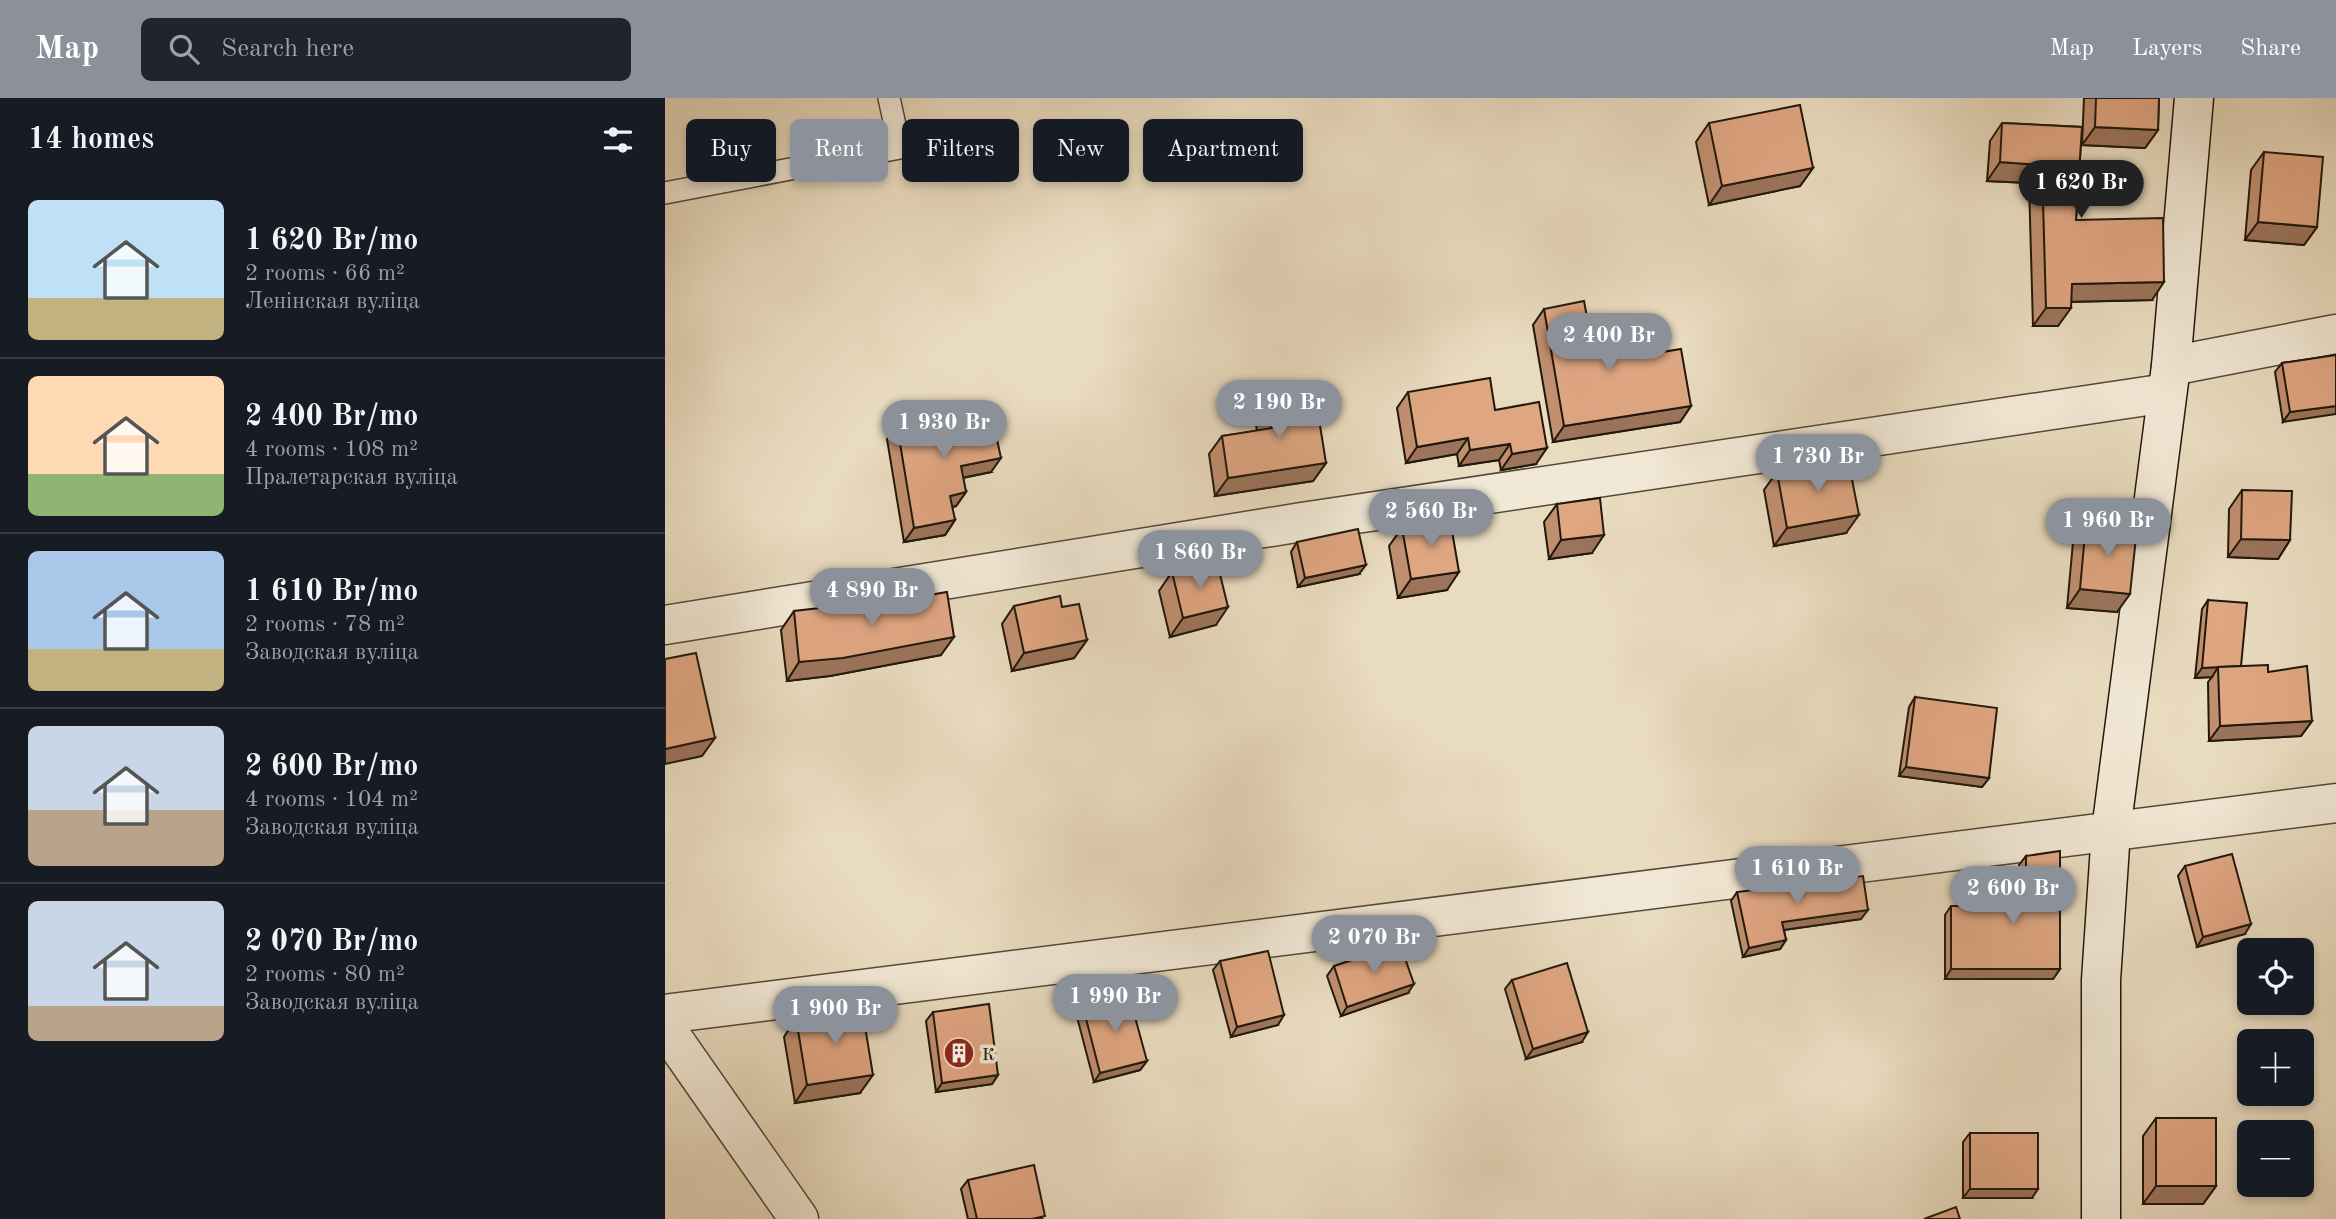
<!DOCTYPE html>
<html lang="en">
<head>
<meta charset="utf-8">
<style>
	:root { --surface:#171b24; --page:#20242c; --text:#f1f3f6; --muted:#9ea1a6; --line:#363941; --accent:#8c9099 }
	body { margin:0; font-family:"Old Standard TT",serif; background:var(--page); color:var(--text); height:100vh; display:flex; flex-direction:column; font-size:26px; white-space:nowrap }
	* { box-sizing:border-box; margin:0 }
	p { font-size:23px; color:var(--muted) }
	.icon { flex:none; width:38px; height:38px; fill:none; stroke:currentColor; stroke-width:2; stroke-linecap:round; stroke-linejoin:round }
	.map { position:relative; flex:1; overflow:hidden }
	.details { display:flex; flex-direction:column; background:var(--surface); width:665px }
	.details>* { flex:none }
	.hud { position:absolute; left:21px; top:21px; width:665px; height:63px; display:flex; gap:14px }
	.tools { position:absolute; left:1572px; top:840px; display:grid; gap:14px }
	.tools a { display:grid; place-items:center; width:77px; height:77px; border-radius:10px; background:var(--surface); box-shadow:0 4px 10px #0003; font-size:35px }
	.price { position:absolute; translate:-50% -60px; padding:0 16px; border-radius:24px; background:var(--accent); color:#fff; font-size:23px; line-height:46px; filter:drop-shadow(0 2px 4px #0008) }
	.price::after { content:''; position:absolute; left:50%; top:42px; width:21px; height:16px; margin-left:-10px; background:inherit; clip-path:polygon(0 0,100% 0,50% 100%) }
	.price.on { background:#222; color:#fff }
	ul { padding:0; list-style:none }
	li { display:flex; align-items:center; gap:21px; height:175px; padding:0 28px }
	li+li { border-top:2px solid var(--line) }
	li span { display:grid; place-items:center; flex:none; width:196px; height:140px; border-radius:10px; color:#555 }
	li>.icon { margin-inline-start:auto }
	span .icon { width:84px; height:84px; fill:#fffc; stroke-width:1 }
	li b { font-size:30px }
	h2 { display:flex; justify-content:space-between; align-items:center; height:84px; padding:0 28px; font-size:30px }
	.tag { padding:0 24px; border-radius:10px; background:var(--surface); box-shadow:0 4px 10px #0003; font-size:24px; line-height:63px }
	.tag.on { background:var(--accent); color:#fff }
	header { display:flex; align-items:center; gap:42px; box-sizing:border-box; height:98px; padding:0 35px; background:var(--accent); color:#fff }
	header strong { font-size:33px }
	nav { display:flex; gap:38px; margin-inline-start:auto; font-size:24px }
	.search { width:490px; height:63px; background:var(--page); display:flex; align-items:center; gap:18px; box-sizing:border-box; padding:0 24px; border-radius:10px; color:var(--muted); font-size:26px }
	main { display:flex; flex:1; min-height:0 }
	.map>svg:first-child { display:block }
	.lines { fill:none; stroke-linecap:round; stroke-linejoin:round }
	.lane-casing { stroke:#534939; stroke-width:24 }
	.street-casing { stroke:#534939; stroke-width:41 }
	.secondary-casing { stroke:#21180c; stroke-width:41 }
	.lane { stroke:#f1e8d5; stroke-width:21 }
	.street { stroke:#f1e8d5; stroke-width:38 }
	.secondary { stroke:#f1e8d5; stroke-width:38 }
	.wall { fill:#c08f70; stroke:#21180c; stroke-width:2 }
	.shaded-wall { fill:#9c745b; stroke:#21180c; stroke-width:2 }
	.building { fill:#dfa682; stroke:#21180c; stroke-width:2 }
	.labels { text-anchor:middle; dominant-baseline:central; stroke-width:7; stroke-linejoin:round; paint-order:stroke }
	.poi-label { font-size:26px; fill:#21180c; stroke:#f1e8d5; text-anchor:start }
</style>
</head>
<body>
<header>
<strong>Map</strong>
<div class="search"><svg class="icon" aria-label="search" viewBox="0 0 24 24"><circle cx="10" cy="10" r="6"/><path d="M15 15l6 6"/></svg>Search here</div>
<nav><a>Map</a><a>Layers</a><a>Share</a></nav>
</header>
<main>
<section class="details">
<h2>14 homes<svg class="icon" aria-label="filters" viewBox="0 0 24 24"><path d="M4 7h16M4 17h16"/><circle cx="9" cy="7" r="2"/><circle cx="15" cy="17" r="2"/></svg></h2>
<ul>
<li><span style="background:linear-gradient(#bfe0f5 70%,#c2b280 0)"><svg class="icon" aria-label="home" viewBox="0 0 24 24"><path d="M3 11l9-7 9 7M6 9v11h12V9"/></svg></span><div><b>1 620 Br/mo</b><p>2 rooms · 66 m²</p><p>Ленінская вуліца</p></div></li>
<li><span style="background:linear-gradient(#ffd9b3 70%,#8fb573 0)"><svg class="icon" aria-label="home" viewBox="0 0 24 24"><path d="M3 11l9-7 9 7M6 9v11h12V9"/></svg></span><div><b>2 400 Br/mo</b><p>4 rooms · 108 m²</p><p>Пралетарская вуліца</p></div></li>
<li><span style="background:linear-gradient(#a9c7e8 70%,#c2b280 0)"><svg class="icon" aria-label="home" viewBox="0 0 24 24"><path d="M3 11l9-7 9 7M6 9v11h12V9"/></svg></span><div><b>1 610 Br/mo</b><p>2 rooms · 78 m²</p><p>Заводская вуліца</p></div></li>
<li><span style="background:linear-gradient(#c9d6e8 60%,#b9a48a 0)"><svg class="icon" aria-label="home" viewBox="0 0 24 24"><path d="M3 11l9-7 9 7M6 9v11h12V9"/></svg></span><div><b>2 600 Br/mo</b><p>4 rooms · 104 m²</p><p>Заводская вуліца</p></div></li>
<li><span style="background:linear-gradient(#c9d6e8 75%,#b9a48a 0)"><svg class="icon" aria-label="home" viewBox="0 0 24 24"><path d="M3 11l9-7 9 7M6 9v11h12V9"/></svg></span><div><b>2 070 Br/mo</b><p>2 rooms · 80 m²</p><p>Заводская вуліца</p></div></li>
</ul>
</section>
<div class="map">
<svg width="1671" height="1121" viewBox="0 0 1671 1121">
	<rect width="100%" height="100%" fill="#e9dbbf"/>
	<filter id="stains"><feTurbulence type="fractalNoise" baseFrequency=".00286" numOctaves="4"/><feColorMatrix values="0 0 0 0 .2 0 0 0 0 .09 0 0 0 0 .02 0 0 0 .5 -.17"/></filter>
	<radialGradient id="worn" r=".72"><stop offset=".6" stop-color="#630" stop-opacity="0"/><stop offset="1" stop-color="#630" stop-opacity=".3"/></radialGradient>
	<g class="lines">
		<!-- lane casing -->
		<g class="lane-casing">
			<polyline id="lane" points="0,95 235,50 224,0"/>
		</g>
		<!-- street casing -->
		<g class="street-casing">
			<g id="street">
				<polyline points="1506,268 1671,236"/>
				<polyline points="0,527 637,424 1502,295"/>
				<polyline points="0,916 1671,705"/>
				<polyline points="0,936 9,942 134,1121"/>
			</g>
		</g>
		<!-- secondary casing -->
		<g class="secondary-casing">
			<polyline id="secondary" points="1436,1121 1436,882 1446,733 1506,268 1529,0"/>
		</g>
		<!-- lane -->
		<use href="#lane" class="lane"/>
		<!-- street -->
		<use href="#street" class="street"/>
		<!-- secondary -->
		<use href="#secondary" class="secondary"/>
	</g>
	<!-- wall -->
	<g class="wall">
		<polygon points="1419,0 1494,0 1493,32 1480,50 1417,47"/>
		<polygon points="1044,25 1148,70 1135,88 1044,107 1031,44"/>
		<polygon points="1337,25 1417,29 1411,122 1487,202 1406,204 1393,228 1368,228 1364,85 1322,83 1325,43"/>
		<polygon points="1599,54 1652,129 1639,147 1580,142 1586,72"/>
		<polygon points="879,211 928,251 960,260 1026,308 1015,324 888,344 868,227"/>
		<polygon points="1671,257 1618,324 1610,274 1617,265"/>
		<polygon points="743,294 830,312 871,366 836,372 834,362 794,368 792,356 741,365 732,310"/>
		<polygon points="603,303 661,365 648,383 550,398 544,356 557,338 592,333 590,321"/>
		<polygon points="232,327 326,374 298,380 301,394 291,408 287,409 290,422 280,437 239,444 222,341"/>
		<polygon points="1112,374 1181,435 1109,448 1099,392"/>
		<polygon points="1577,392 1625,442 1613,461 1563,459 1564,411"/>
		<polygon points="892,406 927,455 884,461 879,424"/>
		<polygon points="1421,425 1452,514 1402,510 1408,444"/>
		<polygon points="737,430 782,492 733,500 724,448"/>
		<polygon points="632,444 694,476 633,489 626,454"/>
		<polygon points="507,474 551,527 505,539 494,493"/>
		<polygon points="1543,502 1576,568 1603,574 1647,623 1636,638 1544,643 1543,584 1547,579 1530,580 1537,511"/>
		<polygon points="349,508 397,509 422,542 409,560 347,573 337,526"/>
		<polygon points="129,513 276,557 165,578 122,583 116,532"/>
		<polygon points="1250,599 1324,680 1317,689 1234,678 1244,609"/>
		<polygon points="1361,758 1395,871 1388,881 1280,881 1280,817 1286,808 1354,808 1354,767"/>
		<polygon points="1520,768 1580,836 1532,849 1513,778"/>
		<polygon points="1072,794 1196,821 1119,832 1121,842 1115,851 1078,859 1066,803"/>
		<polygon points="555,863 613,927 566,939 548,872"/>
		<polygon points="669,868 743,895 676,918 662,878"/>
		<polygon points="847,882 917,944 861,961 840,891"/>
		<polygon points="418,909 482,963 475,972 429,984 412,919"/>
		<polygon points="268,914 333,977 327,986 271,994 261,923"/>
		<polygon points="131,920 195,995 130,1005 119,939"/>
		<polygon points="1491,1020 1551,1088 1538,1106 1478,1106 1478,1038"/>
		<polygon points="1305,1035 1367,1100 1298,1100 1298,1044"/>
		<polygon points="303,1082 378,1121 303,1121 296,1091"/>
	</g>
	<!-- shaded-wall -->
	<g class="shaded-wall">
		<polygon points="1430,29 1493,32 1480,50 1417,47"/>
		<polygon points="1335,64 1377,67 1364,85 1322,83"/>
		<polygon points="1148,70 1135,88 1044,107 1057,88"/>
		<polygon points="1593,124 1652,129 1639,147 1580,142"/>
		<polygon points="1499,184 1487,202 1395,204 1407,186"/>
		<polygon points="1381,210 1406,210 1393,228 1368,228"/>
		<polygon points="1026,308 1015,324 888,344 899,328"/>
		<polygon points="1671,308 1671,316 1618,324 1625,314"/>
		<polygon points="803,340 792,356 741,365 752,349"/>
		<polygon points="845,346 834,362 794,368 805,352"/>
		<polygon points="882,350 871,366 836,372 847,356"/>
		<polygon points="336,360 326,374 286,382 296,368"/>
		<polygon points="661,365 648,383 550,398 563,380"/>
		<polygon points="301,394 291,408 275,412 285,398"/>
		<polygon points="1194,417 1181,435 1109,448 1122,430"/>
		<polygon points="290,422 280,437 239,444 249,430"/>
		<polygon points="939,437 927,455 884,461 896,442"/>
		<polygon points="1576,441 1625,442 1613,461 1563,459"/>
		<polygon points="701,467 694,476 633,489 640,480"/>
		<polygon points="794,474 782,492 733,500 746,481"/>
		<polygon points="1415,491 1465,496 1452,514 1402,510"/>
		<polygon points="563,509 551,527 505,539 518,520"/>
		<polygon points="289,539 276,557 165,578 122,583 134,564"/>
		<polygon points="422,542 409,560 347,573 359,555"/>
		<polygon points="1553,569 1547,579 1530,580 1537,570"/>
		<polygon points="1647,623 1636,638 1544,643 1555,628"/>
		<polygon points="50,640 37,658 0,666 0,651"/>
		<polygon points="1241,669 1324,680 1317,689 1234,678"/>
		<polygon points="1203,812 1196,821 1111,833 1117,824"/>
		<polygon points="1586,826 1580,836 1532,849 1538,839"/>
		<polygon points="1121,842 1115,851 1078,859 1084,850"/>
		<polygon points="1286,871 1395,871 1388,881 1280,881"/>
		<polygon points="749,886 743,895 676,918 682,909"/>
		<polygon points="619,917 613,927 566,939 572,929"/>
		<polygon points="923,934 917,944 861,961 868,951"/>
		<polygon points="482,963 475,972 429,984 435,975"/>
		<polygon points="208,977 195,995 130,1005 142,987"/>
		<polygon points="333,977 327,986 271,994 277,985"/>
		<polygon points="1491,1088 1551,1088 1538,1106 1478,1106"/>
		<polygon points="1305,1091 1373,1091 1367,1100 1298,1100"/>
	</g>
	<!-- building -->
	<g class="building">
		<polygon points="1431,0 1494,0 1493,32 1430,29"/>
		<polygon points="1135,7 1148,70 1057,88 1044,25"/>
		<polygon points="1337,25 1417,29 1411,122 1498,120 1499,184 1407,186 1406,210 1381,210 1377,67 1335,64"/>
		<polygon points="1599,54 1658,59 1652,129 1593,124"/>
		<polygon points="919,203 928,251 958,246 960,260 1016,251 1026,308 899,328 879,211"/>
		<polygon points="1671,257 1671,308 1625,314 1617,265"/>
		<polygon points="825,280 830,312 874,304 882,350 847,356 845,346 805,352 803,340 752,349 743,294"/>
		<polygon points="650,296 661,365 563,380 557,338 607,330 603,303"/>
		<polygon points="325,309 336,360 296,368 301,394 285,398 290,422 249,430 232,327"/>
		<polygon points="1183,361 1194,417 1122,430 1112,374"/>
		<polygon points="1577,392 1627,393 1625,442 1576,441"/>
		<polygon points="935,400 939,437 896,442 892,406"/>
		<polygon points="785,421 794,474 746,481 737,430"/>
		<polygon points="1421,425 1472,430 1465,496 1415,491"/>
		<polygon points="693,431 701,467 640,480 632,444"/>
		<polygon points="552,464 563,509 518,520 507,474"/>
		<polygon points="282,494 289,539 178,560 134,564 129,513 172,508 172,513"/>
		<polygon points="395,498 397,509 414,506 422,542 359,555 349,508"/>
		<polygon points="1543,502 1582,505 1576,568 1537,570"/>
		<polygon points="31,555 50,640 0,651 0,561"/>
		<polygon points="1603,567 1603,574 1642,568 1647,623 1555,628 1553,569"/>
		<polygon points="1250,599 1332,610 1324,680 1241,669"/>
		<polygon points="1395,753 1395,871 1286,871 1286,808 1361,808 1361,758"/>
		<polygon points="1567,756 1586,826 1538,839 1520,768"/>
		<polygon points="1198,778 1203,812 1117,824 1121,842 1084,850 1072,794"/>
		<polygon points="735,846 749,886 682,909 669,868"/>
		<polygon points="603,853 619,917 572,929 555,863"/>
		<polygon points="902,865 923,934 868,951 847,882"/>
		<polygon points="464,897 482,963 435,975 418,909"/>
		<polygon points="324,906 333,977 277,985 268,914"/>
		<polygon points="197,910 208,977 142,987 131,920"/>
		<rect x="1491" y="1020" width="60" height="68"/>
		<rect x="1305" y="1035" width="68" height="56"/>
		<polygon points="369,1067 380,1118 367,1121 312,1121 303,1082"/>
		<polygon points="1291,1109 1295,1121 1259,1121"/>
	</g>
	<!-- icons -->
	<defs>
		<g id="building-disc" transform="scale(1.575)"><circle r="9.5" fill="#8f2418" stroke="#f1e8d5"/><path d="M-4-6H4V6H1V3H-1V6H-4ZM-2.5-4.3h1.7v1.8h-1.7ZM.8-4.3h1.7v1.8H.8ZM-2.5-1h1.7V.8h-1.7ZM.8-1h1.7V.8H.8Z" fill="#fff"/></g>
	</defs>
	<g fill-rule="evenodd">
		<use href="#building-disc" x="294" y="955"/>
	</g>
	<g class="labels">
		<!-- poi labels -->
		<g class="poi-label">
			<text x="317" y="955">к</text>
		</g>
	</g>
	<rect width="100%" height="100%" filter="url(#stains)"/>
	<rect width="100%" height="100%" fill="url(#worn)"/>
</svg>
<div class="tools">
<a><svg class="icon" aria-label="locate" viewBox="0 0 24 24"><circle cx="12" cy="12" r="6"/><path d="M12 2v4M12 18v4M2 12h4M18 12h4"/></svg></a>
<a>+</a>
<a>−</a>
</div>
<b class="price on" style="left:1416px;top:122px">1 620 Br</b>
<b class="price" style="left:944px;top:275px">2 400 Br</b>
<b class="price" style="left:614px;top:342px">2 190 Br</b>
<b class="price" style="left:279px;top:362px">1 930 Br</b>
<b class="price" style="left:1153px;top:396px">1 730 Br</b>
<b class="price" style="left:766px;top:451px">2 560 Br</b>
<b class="price" style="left:1443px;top:460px">1 960 Br</b>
<b class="price" style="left:535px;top:492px">1 860 Br</b>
<b class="price" style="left:207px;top:530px">4 890 Br</b>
<b class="price" style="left:1132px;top:808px">1 610 Br</b>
<b class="price" style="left:1348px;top:828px">2 600 Br</b>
<b class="price" style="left:709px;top:877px">2 070 Br</b>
<b class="price" style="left:450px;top:936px">1 990 Br</b>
<b class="price" style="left:170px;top:948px">1 900 Br</b>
<div class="hud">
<a class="tag">Buy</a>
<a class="tag on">Rent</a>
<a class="tag">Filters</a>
<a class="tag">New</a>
<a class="tag">Apartment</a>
</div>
</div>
</main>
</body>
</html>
